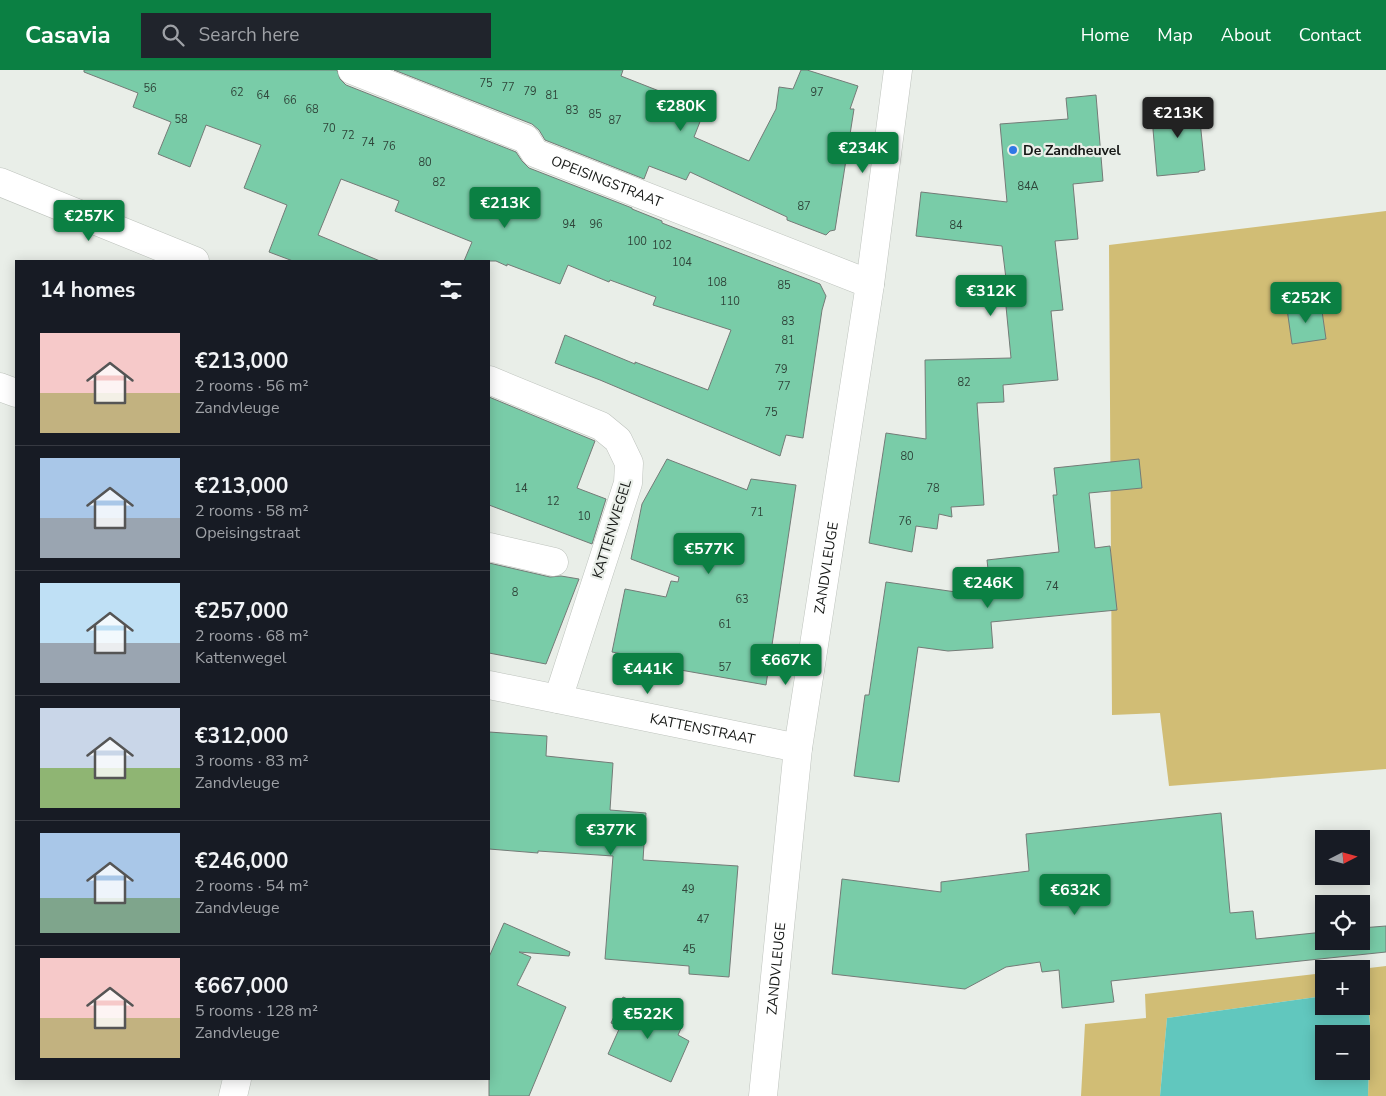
<!DOCTYPE html>
<html lang="en">
<head>
<meta charset="utf-8">
<style>
	:root { --surface:#171b24; --page:#20242c; --text:#f1f3f6; --muted:#9ea1a6; --line:#363941; --accent:#0b8043 }
	body { margin:0; font-family:"Nunito Sans",sans-serif; background:var(--page); color:var(--text); height:100vh; display:flex; flex-direction:column; font-size:19px; white-space:nowrap }
	* { box-sizing:border-box; margin:0 }
	p { font-size:16px; color:var(--muted) }
	.icon { flex:none; width:28px; height:28px; fill:none; stroke:currentColor; stroke-width:2; stroke-linecap:round; stroke-linejoin:round }
	.map { position:relative; flex:1; overflow:hidden }
	.details { position:absolute; left:15px; top:190px; width:475px; height:820px; display:flex; flex-direction:column; background:var(--surface); border-radius:0px; box-shadow:0 2px 12px #0003 }
	.details>* { flex:none }
	.needle { width:32px; rotate:84deg }
	.fabs { position:absolute; left:1315px; top:760px; display:grid; gap:10px }
	.fabs a { display:grid; place-items:center; width:55px; height:55px; border-radius:0px; background:var(--surface); box-shadow:0 2px 12px #0003; font-size:25px }
	.price { position:absolute; translate:-50% -42px; padding:0 11px; border-radius:5px; background:var(--accent); color:#fff; font-size:16px; line-height:32px; filter:drop-shadow(0 1px 2px #0008) }
	.price::after { content:''; position:absolute; left:50%; top:30px; width:15px; height:11px; margin-left:-8px; background:inherit; clip-path:polygon(0 0,100% 0,50% 100%) }
	.price.selected { background:#222; color:#fff }
	ul { padding:0; list-style:none }
	li { display:flex; align-items:center; gap:15px; height:125px; padding:0 25px }
	li+li { border-top:1px solid var(--line) }
	li span { display:grid; place-items:center; flex:none; width:140px; height:100px; border-radius:0px; color:#555 }
	li>.icon { margin-inline-start:auto }
	span .icon { width:60px; height:60px; fill:#fffc; stroke-width:1 }
	li b { font-size:21px }
	h2 { display:flex; justify-content:space-between; align-items:center; height:60px; padding:0 25px; font-size:21px }
	header { display:flex; align-items:center; gap:30px; box-sizing:border-box; height:70px; padding:0 25px; background:var(--accent); color:#fff }
	header strong { font-size:24px }
	nav { display:flex; gap:28px; margin-inline-start:auto; font-size:18px }
	.search { width:350px; height:45px; background:var(--page); display:flex; align-items:center; gap:12px; box-sizing:border-box; padding:0 18px; border-radius:0px; color:var(--muted); font-size:19px }
	.map>svg:first-child { display:block }
	.green { fill:#d1bd75 }
	.water { fill:#61c7be; fill-rule:evenodd }
	.building { fill:#79cca8; stroke:#747b77 }
	.lines { fill:none; stroke-linecap:round; stroke-linejoin:round }
	.minor-casing { stroke:#bec3bd; stroke-width:29 }
	.minor { stroke:#fff; stroke-width:28 }
	.poi-dot { fill:#2f78e5; stroke:#e9eee8; stroke-width:2 }
	.labels { text-anchor:middle; dominant-baseline:central; stroke-width:4.5; stroke-linejoin:round; paint-order:stroke }
	.number-label { font-size:11px; fill:#2f453a }
	.poi-label { font-size:14px; font-weight:bold; fill:#161816; stroke:#e9eee8; text-anchor:start }
	.street-label { font-size:14px; fill:#161816; stroke:#e9eee8 }
</style>
</head>
<body>
<header>
<strong>Casavia</strong>
<div class="search"><svg class="icon" aria-label="search" viewBox="0 0 24 24"><circle cx="10" cy="10" r="6"/><path d="M15 15l6 6"/></svg>Search here</div>
<nav><a>Home</a><a>Map</a><a>About</a><a>Contact</a></nav>
</header>
<div class="map">
<svg width="1386" height="1026" viewBox="0 0 1386 1026">
	<rect width="100%" height="100%" fill="#e9eee8"/>
	<!-- green -->
	<g class="green">
		<polygon points="1386,141 1386,699 1169,716 1160,643 1112,645 1109,175"/>
		<polygon points="1386,896 1386,1026 1368,1026 1370,954 1366,920 1361,921 1361,899"/>
		<polygon points="1324,903 1324,926 1167,948 1160,1026 1081,1026 1085,954 1146,948 1145,924"/>
	</g>
	<!-- water -->
	<path class="water" d="M1366,920L1370,954L1368,1026H1160L1167,948L1324,926V936H1361V921ZM1324,964H1361V1001H1324Z"/>
	<!-- building -->
	<g class="building">
		<polygon points="84,0 337,0 340,9 346,15 516,82 522,91 529,98 632,138 632,139 662,151 662,153 820,214 826,226 822,240 803,368 786,365 780,386 600,310 555,293 565,265 635,294 635,292 708,320 731,260 653,235 656,227 610,210 609,212 568,195 560,214 507,194 507,196 496,191 464,191 472,172 395,141 399,131 341,109 318,165 380,191 293,191 269,182 287,135 244,118 261,75 206,55 190,97 158,84 171,52 133,37 138,23 84,2"/>
		<polygon points="394,0 623,0 621,6 705,39 694,67 749,91 776,39 779,17 793,19 801,0 807,0 858,16 850,39 854,39 835,160 830,161 826,165 787,150 787,147 690,102 686,110 649,96 644,109 545,70 539,60 532,54"/>
		<polygon points="1096,25 1103,111 1073,114 1078,169 1055,171 1063,240 1051,241 1058,310 1003,315 1004,332 977,333 984,435 951,437 952,447 939,444 937,459 916,456 912,482 869,473 886,363 926,369 925,290 1011,288 1005,226 1008,225 1002,176 916,166 921,122 1007,132 1000,54 1068,49 1066,28"/>
		<polygon points="1198,31 1205,100 1199,101 1199,102 1157,106 1151,36"/>
		<polygon points="1321,234 1326,269 1292,274 1287,239"/>
		<polygon points="489,327 595,371 577,418 606,429 592,474 489,435"/>
		<polygon points="667,389 747,420 751,409 796,415 766,615 669,598 648,594 649,589 612,582 625,519 666,527 671,511 678,512 679,507 631,489 642,434"/>
		<polygon points="1139,389 1142,418 1089,423 1095,478 1110,476 1117,540 991,552 993,578 948,581 918,577 899,712 854,706 865,625 869,625 886,512 991,527 987,490 1059,482 1053,425 1057,425 1054,398"/>
		<polygon points="489,493 550,507 561,506 579,509 546,594 489,583"/>
		<polygon points="489,662 547,666 546,686 613,693 610,740 646,743 643,790 738,796 729,907 689,904 689,896 605,889 613,786 538,781 538,783 489,779"/>
		<polygon points="1221,743 1230,843 1253,841 1256,869 1324,862 1324,871 1361,871 1361,858 1386,856 1386,882 1111,911 1114,932 1062,938 1059,900 1042,902 1040,892 1006,897 965,919 832,904 842,809 941,822 941,812 1029,801 1026,764"/>
		<polygon points="504,853 570,882 569,886 519,882 531,887 517,915 566,937 529,1026 489,1026 489,887"/>
		<polygon points="623,927 683,954 678,965 689,971 671,1012 608,984 620,957 611,953"/>
	</g>
	<g class="lines">
		<!-- minor casing -->
		<g class="minor-casing">
			<g id="minor">
				<path id="s1" d="M352,0L526,69L535,83L870,214"/>
				<polyline points="0,112 195,191"/>
				<polyline points="489,310 601,356 618,370 629,393 628,413 558,629"/>
				<polyline points="0,317 16,323"/>
				<polyline points="489,477 554,492"/>
				<path id="s2" d="M489,615L798,678"/>
				<polyline points="233,1026 237,1009"/>
				<path id="s3" d="M763,1026L798,678L870,214L898,0"/>
			</g>
		</g>
		<!-- minor -->
		<use href="#minor" class="minor"/>
	</g>
	<!-- markers -->
	<circle class="poi-dot" cx="1013" cy="80" r="5"/>
	<g class="labels">
		<!-- number labels -->
		<g class="number-label">
			<text x="486" y="13">75</text>
			<text x="508" y="17">77</text>
			<text x="150" y="18">56</text>
			<text x="530" y="21">79</text>
			<text x="237" y="22">62</text>
			<text x="817" y="22">97</text>
			<text x="263" y="25">64</text>
			<text x="552" y="25">81</text>
			<text x="290" y="30">66</text>
			<text x="312" y="39">68</text>
			<text x="572" y="40">83</text>
			<text x="595" y="44">85</text>
			<text x="181" y="49">58</text>
			<text x="615" y="50">87</text>
			<text x="329" y="58">70</text>
			<text x="348" y="65">72</text>
			<text x="368" y="72">74</text>
			<text x="389" y="76">76</text>
			<text x="425" y="92">80</text>
			<text x="439" y="112">82</text>
			<text x="1028" y="116">84A</text>
			<text x="804" y="136">87</text>
			<text x="569" y="154">94</text>
			<text x="596" y="154">96</text>
			<text x="956" y="155">84</text>
			<text x="637" y="171">100</text>
			<text x="662" y="175">102</text>
			<text x="682" y="192">104</text>
			<text x="717" y="212">108</text>
			<text x="784" y="215">85</text>
			<text x="730" y="231">110</text>
			<text x="788" y="251">83</text>
			<text x="788" y="270">81</text>
			<text x="781" y="299">79</text>
			<text x="964" y="312">82</text>
			<text x="784" y="316">77</text>
			<text x="771" y="342">75</text>
			<text x="907" y="386">80</text>
			<text x="521" y="418">14</text>
			<text x="933" y="418">78</text>
			<text x="553" y="431">12</text>
			<text x="757" y="442">71</text>
			<text x="584" y="446">10</text>
			<text x="905" y="451">76</text>
			<text x="1052" y="516">74</text>
			<text x="515" y="522">8</text>
			<text x="742" y="529">63</text>
			<text x="725" y="554">61</text>
			<text x="725" y="597">57</text>
			<text x="688" y="819">49</text>
			<text x="703" y="849">47</text>
			<text x="689" y="879">45</text>
		</g>
		<!-- poi labels -->
		<g class="poi-label">
			<text x="1023" y="80">De Zandheuvel</text>
		</g>
		<!-- street labels -->
		<g class="street-label">
			<text stroke="none"><textPath href="#s1" startOffset="281">OPEISINGSTRAAT</textPath></text>
			<text transform="translate(612 459) rotate(-73)">KATTENWEGEL</text>
			<text stroke="none"><textPath href="#s3" startOffset="532">ZANDVLEUGE</textPath></text>
			<text stroke="none"><textPath href="#s2" startOffset="218">KATTENSTRAAT</textPath></text>
			<text stroke="none"><textPath href="#s3" startOffset="128">ZANDVLEUGE</textPath></text>
		</g>
	</g>
</svg>
<div class="fabs">
<a><svg class="needle" viewBox="-14 -14 28 28"><path d="M0-13l5 13h-10z" fill="#e53935"/><path d="M0 13l5-13h-10z" fill="#9ea1a6"/></svg></a>
<a><svg class="icon" aria-label="locate" viewBox="0 0 24 24"><circle cx="12" cy="12" r="6"/><path d="M12 2v4M12 18v4M2 12h4M18 12h4"/></svg></a>
<a>+</a>
<a>−</a>
</div>
<b class="price" style="left:681px;top:62px">€280K</b>
<b class="price selected" style="left:1178px;top:69px">€213K</b>
<b class="price" style="left:863px;top:104px">€234K</b>
<b class="price" style="left:505px;top:159px">€213K</b>
<b class="price" style="left:89px;top:172px">€257K</b>
<b class="price" style="left:991px;top:247px">€312K</b>
<b class="price" style="left:1306px;top:254px">€252K</b>
<b class="price" style="left:709px;top:505px">€577K</b>
<b class="price" style="left:988px;top:539px">€246K</b>
<b class="price" style="left:786px;top:616px">€667K</b>
<b class="price" style="left:648px;top:625px">€441K</b>
<b class="price" style="left:611px;top:786px">€377K</b>
<b class="price" style="left:1075px;top:846px">€632K</b>
<b class="price" style="left:648px;top:970px">€522K</b>
<section class="details">
<h2>14 homes<svg class="icon" aria-label="filters" viewBox="0 0 24 24"><path d="M4 7h16M4 17h16"/><circle cx="9" cy="7" r="2"/><circle cx="15" cy="17" r="2"/></svg></h2>
<ul>
<li><span style="background:linear-gradient(#f6c9c9 60%,#c2b280 0)"><svg class="icon" aria-label="home" viewBox="0 0 24 24"><path d="M3 11l9-7 9 7M6 9v11h12V9"/></svg></span><div><b>€213,000</b><p>2 rooms · 56 m²</p><p>Zandvleuge</p></div></li>
<li><span style="background:linear-gradient(#a9c7e8 60%,#9aa5b1 0)"><svg class="icon" aria-label="home" viewBox="0 0 24 24"><path d="M3 11l9-7 9 7M6 9v11h12V9"/></svg></span><div><b>€213,000</b><p>2 rooms · 58 m²</p><p>Opeisingstraat</p></div></li>
<li><span style="background:linear-gradient(#bfe0f5 60%,#9aa5b1 0)"><svg class="icon" aria-label="home" viewBox="0 0 24 24"><path d="M3 11l9-7 9 7M6 9v11h12V9"/></svg></span><div><b>€257,000</b><p>2 rooms · 68 m²</p><p>Kattenwegel</p></div></li>
<li><span style="background:linear-gradient(#c9d6e8 60%,#8fb573 0)"><svg class="icon" aria-label="home" viewBox="0 0 24 24"><path d="M3 11l9-7 9 7M6 9v11h12V9"/></svg></span><div><b>€312,000</b><p>3 rooms · 83 m²</p><p>Zandvleuge</p></div></li>
<li><span style="background:linear-gradient(#a9c7e8 65%,#7fa58c 0)"><svg class="icon" aria-label="home" viewBox="0 0 24 24"><path d="M3 11l9-7 9 7M6 9v11h12V9"/></svg></span><div><b>€246,000</b><p>2 rooms · 54 m²</p><p>Zandvleuge</p></div></li>
<li><span style="background:linear-gradient(#f6c9c9 60%,#c2b280 0)"><svg class="icon" aria-label="home" viewBox="0 0 24 24"><path d="M3 11l9-7 9 7M6 9v11h12V9"/></svg></span><div><b>€667,000</b><p>5 rooms · 128 m²</p><p>Zandvleuge</p></div></li>
</ul>
</section>
</div>
</body>
</html>
